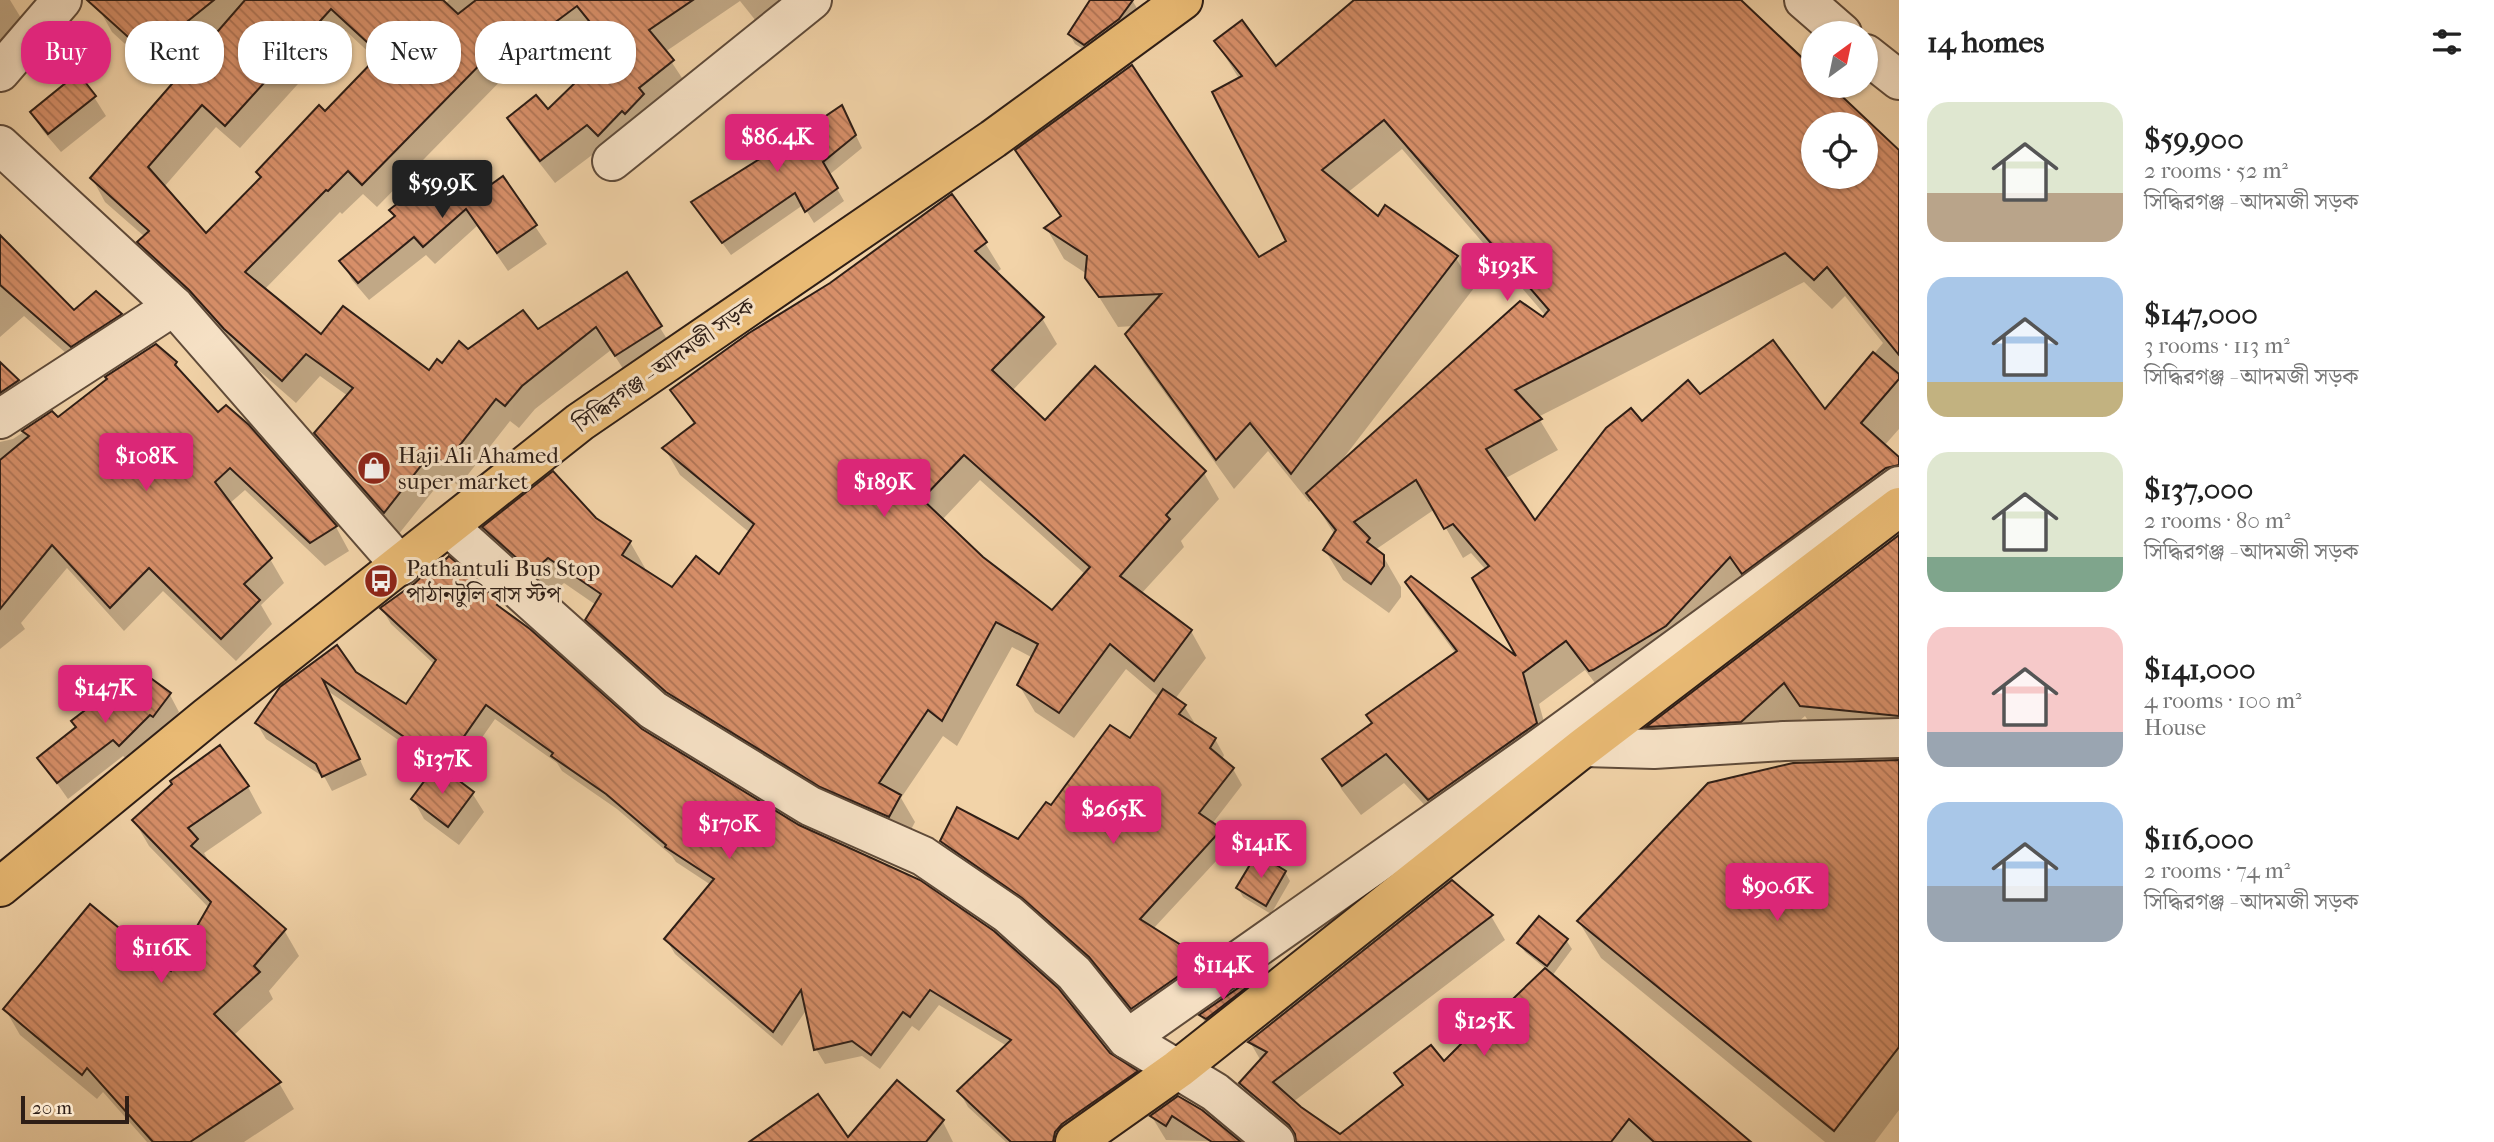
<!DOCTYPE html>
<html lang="en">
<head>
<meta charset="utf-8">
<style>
	:root { --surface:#fff; --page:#f6f6f6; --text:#222; --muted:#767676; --accent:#db2777 }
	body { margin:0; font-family:"IM FELL French Canon","Noto Serif Bengali",serif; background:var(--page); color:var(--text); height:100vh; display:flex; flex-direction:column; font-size:26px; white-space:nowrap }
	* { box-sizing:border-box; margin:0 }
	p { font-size:23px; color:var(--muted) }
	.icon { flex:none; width:38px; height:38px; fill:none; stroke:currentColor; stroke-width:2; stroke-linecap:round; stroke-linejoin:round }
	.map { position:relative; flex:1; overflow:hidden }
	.drawer { display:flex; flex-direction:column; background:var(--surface); width:595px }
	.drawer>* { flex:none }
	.hud { position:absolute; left:21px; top:21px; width:665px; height:63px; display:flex; gap:14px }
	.needle { width:46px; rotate:33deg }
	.tools { position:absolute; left:1801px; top:21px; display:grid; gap:14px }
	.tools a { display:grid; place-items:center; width:77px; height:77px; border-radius:50%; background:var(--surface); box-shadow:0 2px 5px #0004; font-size:35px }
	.scale { position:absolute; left:21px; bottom:18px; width:108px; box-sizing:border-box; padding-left:7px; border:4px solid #2e1e16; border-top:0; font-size:19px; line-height:24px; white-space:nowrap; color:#2e1e16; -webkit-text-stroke:5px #f7e2c6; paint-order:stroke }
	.price { position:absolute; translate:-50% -60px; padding:0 16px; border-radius:7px; background:var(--accent); color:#fff; font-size:23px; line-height:46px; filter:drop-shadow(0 2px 4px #0008) }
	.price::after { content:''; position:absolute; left:50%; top:42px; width:21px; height:16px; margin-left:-10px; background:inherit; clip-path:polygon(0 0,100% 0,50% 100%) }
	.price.current { background:#222; color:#fff }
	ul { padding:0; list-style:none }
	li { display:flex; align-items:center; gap:21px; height:175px; padding:0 28px }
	li span { display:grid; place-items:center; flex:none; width:196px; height:140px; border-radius:21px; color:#555 }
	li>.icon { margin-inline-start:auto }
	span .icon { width:84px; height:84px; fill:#fffc; stroke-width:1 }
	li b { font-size:30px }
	h2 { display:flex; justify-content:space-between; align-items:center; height:84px; padding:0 28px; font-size:30px }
	.pill { padding:0 24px; border-radius:28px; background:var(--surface); box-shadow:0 2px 5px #0004; font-size:24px; line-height:63px }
	.pill.current { background:var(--accent); color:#fff }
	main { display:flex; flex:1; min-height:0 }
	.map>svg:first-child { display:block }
	.shadow { fill:#0003; fill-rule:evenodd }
	.building { fill:url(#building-back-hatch); stroke:#2e1e16; stroke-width:2; fill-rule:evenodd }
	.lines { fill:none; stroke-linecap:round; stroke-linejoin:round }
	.minor-casing { stroke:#5f4b3a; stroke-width:42 }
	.major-casing { stroke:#2e1e16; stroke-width:42 }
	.minor { stroke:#f7e2c6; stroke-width:38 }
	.major { stroke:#e9ba74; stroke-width:38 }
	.labels { text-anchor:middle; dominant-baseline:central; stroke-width:6; stroke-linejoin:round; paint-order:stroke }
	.street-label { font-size:23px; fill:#2e1e16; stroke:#f7e2c6 }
	.poi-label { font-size:23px; fill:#2e1e16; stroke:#f7e2c6; text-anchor:start }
</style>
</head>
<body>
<main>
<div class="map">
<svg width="1899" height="1142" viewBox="0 0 1899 1142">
	<defs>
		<pattern id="building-back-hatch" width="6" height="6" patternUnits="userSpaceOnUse" patternTransform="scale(1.75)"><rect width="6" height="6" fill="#d78f69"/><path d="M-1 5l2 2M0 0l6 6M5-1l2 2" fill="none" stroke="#af7455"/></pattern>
	</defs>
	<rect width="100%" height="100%" fill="#f2d3a8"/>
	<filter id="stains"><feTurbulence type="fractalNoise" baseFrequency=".00286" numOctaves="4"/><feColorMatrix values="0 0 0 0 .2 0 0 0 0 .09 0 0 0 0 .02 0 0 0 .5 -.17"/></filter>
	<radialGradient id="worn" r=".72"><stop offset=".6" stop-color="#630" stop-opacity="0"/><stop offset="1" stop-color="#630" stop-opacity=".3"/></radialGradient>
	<!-- shadow -->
	<g class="shadow">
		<polygon points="0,0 10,0 21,18 0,45"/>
		<path d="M107,0H434L442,7L449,0H784L756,21L740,1L665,52L686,84L555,183L523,142L509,118L547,112L610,51L592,28L526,78L516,65L377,207L363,194L342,214L340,212L264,290L321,337L430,373L468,351L538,332L626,274L674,350L629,378L611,350L535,409L519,428L510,421L459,486L445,476L398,535L330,457L316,433L348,396L320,376L296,403L239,353L153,266L139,242L145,237L105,202L92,178L218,34L216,32L161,77L112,32L99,9ZM346,31L377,60L325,113L258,173L262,179L206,236L164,187L216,127L240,148Z"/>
		<polygon points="1094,0 1132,0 1138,10 1090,53 1075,44 1070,35"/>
		<path d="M1356,0H1739L1813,71V86H1829L1899,153V429L1884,446L1899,460V501L1608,700L1585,670L1539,704L1553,754L1447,829L1404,783L1361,815L1342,790L1325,760L1373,724L1456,654L1425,612L1408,582L1521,662L1486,570L1471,553L1463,558L1435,509L1375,550L1383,556L1401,587V597L1389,613L1343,580L1325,550L1335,535L1312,499L1309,502L1268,451L1234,489L1144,364L1127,334L1134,326L1118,327L1087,278V274L1064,259L1047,229L1061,218L1018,150L1258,259L1289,242L1240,80L1216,42L1276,69ZM1813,124H1866V177H1813ZM1402,149L1546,316L1339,464L1474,288L1456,258L1378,218L1347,193ZM1804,282L1832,309L1845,296L1883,343L1825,412L1700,396L1641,424L1535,523L1504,479L1558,450L1538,417Z"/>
		<polygon points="94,97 106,116 61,152 43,131 32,112"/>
		<polygon points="848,119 862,148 829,175 844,201 814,223 803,205 731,255 693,203 761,160 747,140 794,137"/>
		<polygon points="503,179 547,244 508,271 477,226 435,264 426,255 369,300 352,280 342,261 396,218 391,210 475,198"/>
		<polygon points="0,238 73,312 120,315 134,338 85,370 24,316 0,337"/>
		<path d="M985,243L1001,269L996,273L1042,318L1057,344L1012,391L1045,422L1204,473L1219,499L1181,541L1184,547L1141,594L1191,631L1206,658L1175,699L1184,706L1194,722L1192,724L1215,739L1224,755L1222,760L1233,769L1242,785L1212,824L1221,830L1230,846L1153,929L1202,960L1211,976L1142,1024L1100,973L1034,914L951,857L942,841H1019L1052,808L1130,741L1160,698L1126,669L1074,738L1035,712L1019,685L1033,658L1012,647L957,746L943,736L901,798L915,822L904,843L683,719L603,646L587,620L596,605L564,583L548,598L500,554L484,528L595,519L630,542L645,568L643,571L672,589L719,576L750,533L680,475L665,449L695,426L673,391ZM980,480L1086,575L1053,612L982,558L942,520Z"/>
		<polygon points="176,363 184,377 218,414 248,426 336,527 349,551 325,566 245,490 229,504 270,559 284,583 261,605 272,624 236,661 163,591 124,631 67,568 21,623 25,629 0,649 0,442 13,439 52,413 58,419"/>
		<polygon points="0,364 18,381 31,405 0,426"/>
		<polygon points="1899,537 1899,748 1821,740 1805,716 1760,756 1668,761 1649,727"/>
		<polygon points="449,558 499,603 504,612 641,730 1136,1072 1145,1087 1069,1142 1006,1142 968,1107 959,1091 1007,1046 939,1005 919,1031 912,1026 880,1069 862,1056 825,1064 816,1049 807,1009 782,1046 675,954 666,939 711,885 676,862 672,856 617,809 562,771 557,763 495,719 453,779 472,793 484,812 459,845 424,819 413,799 437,767 328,691 367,775 332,791 325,778 266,739 257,724 280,689 355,673 406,706 435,665 391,624 382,609 439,568"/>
		<polygon points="170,695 179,712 163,733 130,762 123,756 68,799 39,758"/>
		<polygon points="1899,762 1899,1110 1875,1142 1825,1142 1601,958 1579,922"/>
		<polygon points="248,787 262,813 204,853 211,865 284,930 299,956 269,991 273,999 233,1036 279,1083 294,1109 244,1142 147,1142 103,1092 97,1099 20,1035 5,1009 171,974 209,908 149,846 134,820"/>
		<polygon points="1285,872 1290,881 1271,914 1243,897 1238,888"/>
		<polygon points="1491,916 1505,940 1293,1102 1340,1136 1443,1064 1491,1023 1546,969 1525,952 1519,943 1566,940 1572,949 1552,976 1748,1142 1296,1142 1255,1108 1241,1083 1261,1061 1250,1042"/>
		<polygon points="1249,985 1254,994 1206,1024 1201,1016"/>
		<polygon points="897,1082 943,1122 953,1142 776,1142 848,1140"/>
		<polygon points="1179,1098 1238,1142 1166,1140 1152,1117"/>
	</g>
	<!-- building -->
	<g class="building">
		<polygon points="87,0 214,0 147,54"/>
		<path d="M245,0H443L458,14L476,0H693L649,30L674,60L639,88L644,94L625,114L622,111L598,136L587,125L540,161L507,118L536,95L548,109L611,48L577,6L511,55L502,42L362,185L348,171L328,191L326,190L245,272L321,334L343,306L429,370L437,359L442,363L459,341L468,349L523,310L538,329L627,272L662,326L615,356L596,327L522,386L505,406L496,399L445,464L431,453L384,513L314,433L353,388L306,354L282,381L224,329L189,290L137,242L149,231L90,178ZM331,9L380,54L325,111L319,105L256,172L261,177L206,233L148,167L202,105L225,126Z"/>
		<polygon points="1090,0 1133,0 1119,19 1084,45 1068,34"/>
		<path d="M1354,0H1741L1813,68V86H1831L1899,150V355L1827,267L1814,280L1785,253L1515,390L1542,419L1486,449L1535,520L1606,428L1631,408L1642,421L1688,380L1700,394L1773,340L1825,409L1873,352L1899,374V379L1861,423L1899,457V465L1886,468L1742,574L1730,557L1666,626L1593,670L1589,671L1566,641L1523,673L1537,723L1428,800L1386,754L1342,786L1322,759L1372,723L1366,715L1457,651L1405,582L1411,576L1516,656L1472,578L1489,566L1453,524L1444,529L1416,480L1354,522L1370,538L1367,542L1384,555V566L1371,584L1323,550L1336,530L1306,493L1520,301L1543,317L1549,310L1384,120L1322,170L1378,216L1385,205L1458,256L1291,474L1250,423L1216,460L1125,334L1161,294L1099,297L1085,278L1087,256L1044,228L1061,216L1015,150L1132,65L1259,257L1286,241L1212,92L1242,76L1214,41L1242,20L1276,66ZM1813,124H1866V177H1813Z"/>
		<polygon points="78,73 96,96 48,134 30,112"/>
		<polygon points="842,105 856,135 823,162 838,188 805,212 795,193 722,243 691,202 761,158 745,140 778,118 795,135 799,134"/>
		<polygon points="445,166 475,196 503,176 537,225 497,253 466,209 423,247 414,237 358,283 339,261 395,216 389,210"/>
		<path d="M952,194L987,242L975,251L1044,317L992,370L1045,420L1095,366L1206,471L1166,515L1170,519L1120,576L1192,630L1154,681L1110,644L1059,713L1017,685L1038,644L996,622L942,721L928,710L879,783L901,795L889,817L820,787L666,692L585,620L601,594L548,558L532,572L482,527L553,471L596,518L631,541L622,555L672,587L696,556L719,574L754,524L662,448L695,423L670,390L749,333L830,283ZM964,455L1090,567L1052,610L983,557L922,499Z"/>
		<polygon points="0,235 74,310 96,291 122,314 71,347 0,285"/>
		<polygon points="156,344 177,362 175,365 218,412 226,405 249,425 337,526 310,543 230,468 215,482 272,558 244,584 260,600 221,639 149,568 110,608 52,545 0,609 0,460 29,436 22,431 52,411 58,417 107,379 105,377"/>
		<polygon points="0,362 19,380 0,393"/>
		<polygon points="1899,535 1899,716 1800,706 1784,683 1741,722 1646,727"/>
		<polygon points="449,556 500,602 497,605 530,629 642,729 799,825 920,880 994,931 1058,988 1110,1053 1138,1071 1062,1124 1055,1132 1053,1142 1011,1142 957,1091 1011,1040 930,990 910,1017 903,1012 871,1055 852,1041 814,1050 801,990 773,1032 664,939 714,879 665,847 666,845 606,794 551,756 553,753 486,705 444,765 323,680 360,759 322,777 316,764 255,723 280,687 337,645 356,672 406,704 436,660 380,608 415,583 436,563 439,566"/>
		<polygon points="141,671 171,693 153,717 150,715 119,746 113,740 57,783 37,758 76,727 71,721 114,688 122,696"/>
		<polygon points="1163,689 1186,705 1179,714 1216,738 1210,748 1234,768 1199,813 1222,829 1140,919 1203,959 1131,1009 1089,957 1022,898 940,841 957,807 1018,839 1046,802 1051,805 1110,725 1130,738"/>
		<polygon points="220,745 249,786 188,828 198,839 191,846 286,929 254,966 260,972 214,1014 281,1082 190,1142 153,1142 87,1068 82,1075 3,1009 90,904 171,971 211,902 132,820 172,784 170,781"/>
		<polygon points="1899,760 1899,1047 1834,1131 1577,921 1708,783 1793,763"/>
		<polygon points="437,764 474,792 448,827 411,799"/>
		<polygon points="1257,853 1286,871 1266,906 1236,888"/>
		<polygon points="1452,880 1493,915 1273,1082 1301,1107 1340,1134 1403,1085 1394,1073 1431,1045 1444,1061 1488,1017 1491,1020 1545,968 1751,1142 1654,1142 1629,1119 1611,1142 1296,1142 1295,1134 1289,1125 1239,1083 1267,1052 1248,1042"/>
		<polygon points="1539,916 1568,939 1547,966 1517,943"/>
		<polygon points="1247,982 1251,984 1206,1019 1199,1015"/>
		<polygon points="897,1080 944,1120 926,1142 749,1142 818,1094 848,1137"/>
		<polygon points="1178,1096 1202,1110 1241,1142 1212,1142 1172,1116 1166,1126 1150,1116"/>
	</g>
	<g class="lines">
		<!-- minor casing -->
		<g class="minor-casing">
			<g id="minor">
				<polyline points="1804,0 1842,33"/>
				<polyline points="1866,54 1899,80"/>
				<polyline points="0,72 62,0"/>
				<polyline points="0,145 174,306 401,566"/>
				<polyline points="612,161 812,0"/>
				<polyline points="0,419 174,306"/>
				<polyline points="449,527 653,710 810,806 923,856 1008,914 1074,973 1127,1039 1215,1092 1275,1142"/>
				<polyline points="1584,747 1654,749 1784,741 1899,738"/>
				<polyline points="1127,1039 1529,756 1899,486"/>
			</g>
		</g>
		<!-- major casing -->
		<g class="major-casing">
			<g id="major">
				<polyline points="0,887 207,717 580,422 993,139 1183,0"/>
				<polyline points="1075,1142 1178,1069 1584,747 1899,507"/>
			</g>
		</g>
		<!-- minor -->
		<use href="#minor" class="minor"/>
		<!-- major -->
		<use href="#major" class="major"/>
	</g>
	<!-- icons -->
	<defs>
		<g id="shop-disc" transform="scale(1.75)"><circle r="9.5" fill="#8f2418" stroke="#f7e2c6"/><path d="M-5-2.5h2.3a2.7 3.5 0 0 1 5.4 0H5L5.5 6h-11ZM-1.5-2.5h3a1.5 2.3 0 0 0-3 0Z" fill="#fff"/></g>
		<g id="bus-disc" transform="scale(1.75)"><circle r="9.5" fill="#8f2418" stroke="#f7e2c6"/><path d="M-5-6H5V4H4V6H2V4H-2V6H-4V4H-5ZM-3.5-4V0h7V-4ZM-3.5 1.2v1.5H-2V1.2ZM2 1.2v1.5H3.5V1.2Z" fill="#fff"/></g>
	</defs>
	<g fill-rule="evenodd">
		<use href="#shop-disc" x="374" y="468"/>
		<use href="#bus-disc" x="381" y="581"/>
	</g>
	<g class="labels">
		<!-- street labels -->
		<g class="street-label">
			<text transform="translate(664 365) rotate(-35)">সিদ্ধিরগঞ্জ - আদমজী সড়ক</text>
		</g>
		<!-- poi labels -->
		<g class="poi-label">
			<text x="398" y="455">Haji Ali Ahamed<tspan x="398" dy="26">super market</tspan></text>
			<text x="406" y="568">Pathantuli Bus Stop<tspan x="406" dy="26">পাঠানটুলি বাস স্টপ</tspan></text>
		</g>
	</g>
	<rect width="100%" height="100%" filter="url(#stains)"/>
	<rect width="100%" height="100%" fill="url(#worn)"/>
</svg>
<div class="tools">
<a><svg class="needle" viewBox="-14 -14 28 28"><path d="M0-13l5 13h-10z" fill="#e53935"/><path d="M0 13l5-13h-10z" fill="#767676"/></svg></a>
<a><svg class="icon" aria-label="locate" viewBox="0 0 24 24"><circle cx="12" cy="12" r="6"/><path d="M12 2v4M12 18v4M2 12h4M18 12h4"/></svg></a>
</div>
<div class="scale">20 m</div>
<b class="price" style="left:777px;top:174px">$86.4K</b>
<b class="price current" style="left:442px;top:220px">$59.9K</b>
<b class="price" style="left:1507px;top:303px">$193K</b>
<b class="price" style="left:146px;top:493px">$108K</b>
<b class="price" style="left:884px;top:519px">$189K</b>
<b class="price" style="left:105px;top:725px">$147K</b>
<b class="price" style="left:442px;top:796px">$137K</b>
<b class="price" style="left:1113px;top:846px">$265K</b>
<b class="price" style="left:729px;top:861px">$170K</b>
<b class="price" style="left:1261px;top:880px">$141K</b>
<b class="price" style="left:1777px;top:923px">$90.6K</b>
<b class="price" style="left:161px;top:985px">$116K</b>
<b class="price" style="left:1223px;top:1002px">$114K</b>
<b class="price" style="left:1484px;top:1058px">$125K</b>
<div class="hud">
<a class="pill current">Buy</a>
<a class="pill">Rent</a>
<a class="pill">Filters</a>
<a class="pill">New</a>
<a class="pill">Apartment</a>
</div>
</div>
<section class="drawer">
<h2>14 homes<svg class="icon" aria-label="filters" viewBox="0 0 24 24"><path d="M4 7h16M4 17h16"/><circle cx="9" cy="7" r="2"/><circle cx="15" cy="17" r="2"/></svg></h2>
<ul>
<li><span style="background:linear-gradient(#dfe7d0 65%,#b9a48a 0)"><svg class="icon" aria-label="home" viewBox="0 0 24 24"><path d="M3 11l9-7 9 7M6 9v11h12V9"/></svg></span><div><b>$59,900</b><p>2 rooms · 52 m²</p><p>সিদ্ধিরগঞ্জ - আদমজী সড়ক</p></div></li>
<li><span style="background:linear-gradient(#a9c7e8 75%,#c2b280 0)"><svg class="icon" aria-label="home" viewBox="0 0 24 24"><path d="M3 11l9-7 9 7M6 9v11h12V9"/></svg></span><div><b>$147,000</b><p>3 rooms · 113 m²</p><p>সিদ্ধিরগঞ্জ - আদমজী সড়ক</p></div></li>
<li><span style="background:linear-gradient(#dfe7d0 75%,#7fa58c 0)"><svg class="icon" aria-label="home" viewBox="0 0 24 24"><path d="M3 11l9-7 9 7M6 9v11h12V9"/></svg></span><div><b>$137,000</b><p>2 rooms · 80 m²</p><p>সিদ্ধিরগঞ্জ - আদমজী সড়ক</p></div></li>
<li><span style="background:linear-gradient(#f6c9c9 75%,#9aa5b1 0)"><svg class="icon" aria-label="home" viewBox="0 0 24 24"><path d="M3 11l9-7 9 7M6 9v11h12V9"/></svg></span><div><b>$141,000</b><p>4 rooms · 100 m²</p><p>House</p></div></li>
<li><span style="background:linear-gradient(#a9c7e8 60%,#9aa5b1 0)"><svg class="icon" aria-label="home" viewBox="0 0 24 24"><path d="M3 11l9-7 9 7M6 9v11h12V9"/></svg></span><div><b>$116,000</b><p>2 rooms · 74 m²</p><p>সিদ্ধিরগঞ্জ - আদমজী সড়ক</p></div></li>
</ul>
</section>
</main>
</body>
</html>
